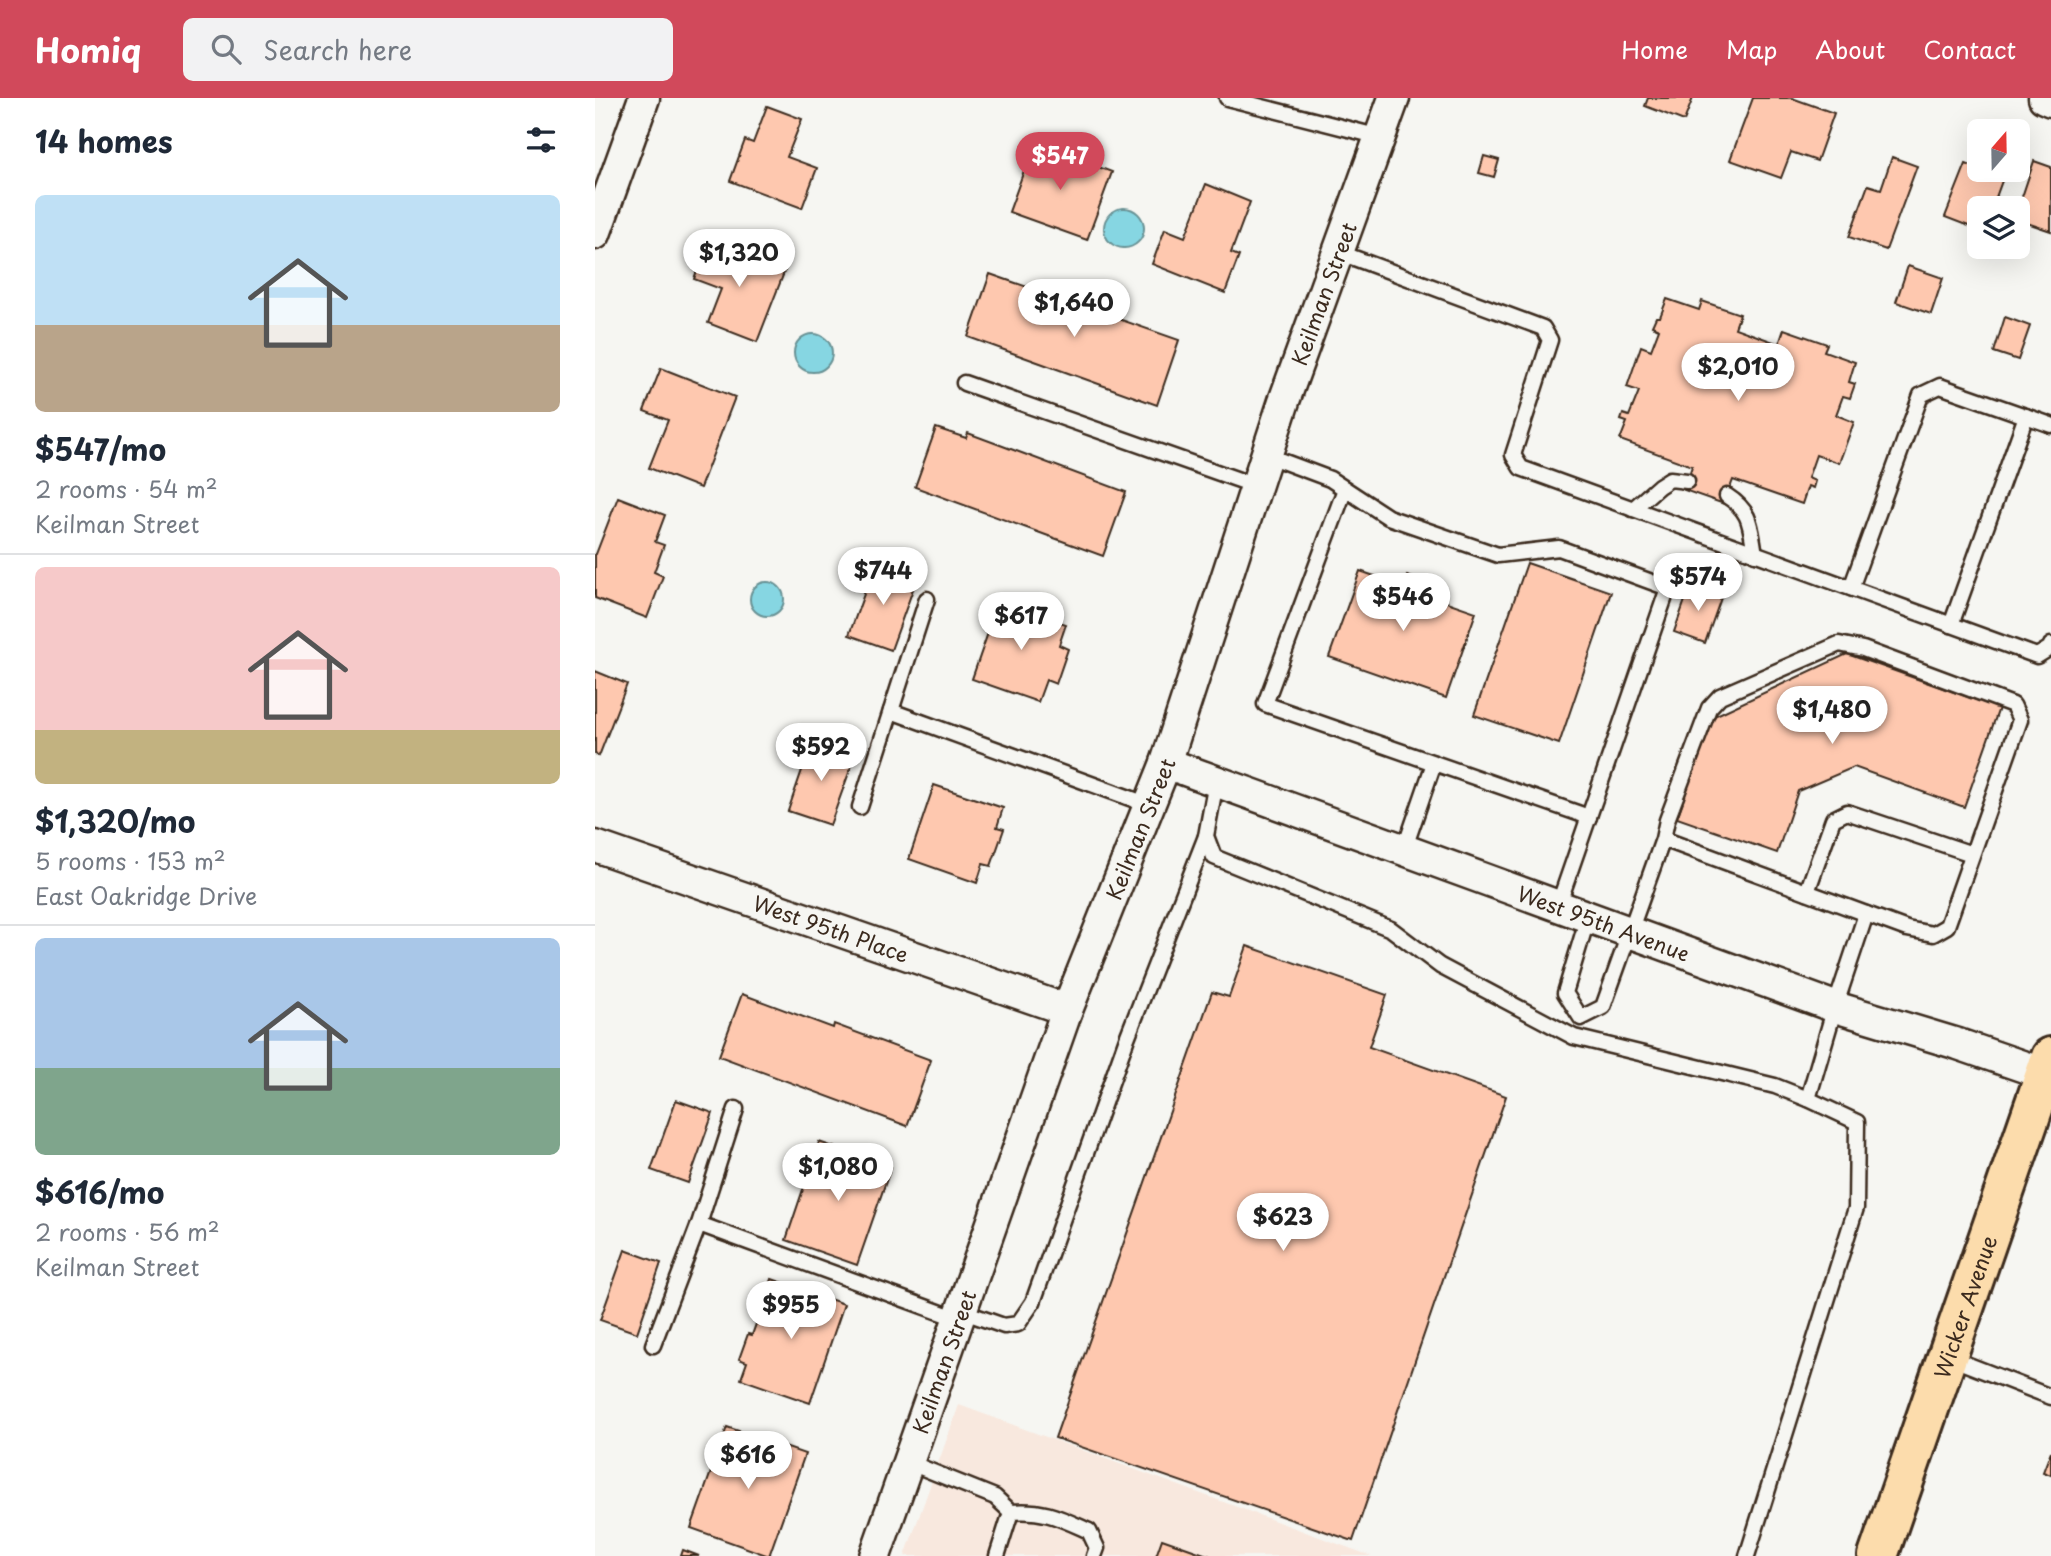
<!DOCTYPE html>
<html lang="en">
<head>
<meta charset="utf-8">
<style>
	:root { --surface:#fff; --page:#f2f2f3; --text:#1f2937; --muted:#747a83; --line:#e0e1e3; --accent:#d1495b }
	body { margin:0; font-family:"Playpen Sans",sans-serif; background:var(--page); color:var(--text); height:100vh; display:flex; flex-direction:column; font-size:26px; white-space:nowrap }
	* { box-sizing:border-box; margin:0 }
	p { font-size:23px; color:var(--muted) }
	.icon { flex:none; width:38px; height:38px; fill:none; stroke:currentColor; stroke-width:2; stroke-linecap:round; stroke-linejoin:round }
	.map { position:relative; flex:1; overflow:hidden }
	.panel { display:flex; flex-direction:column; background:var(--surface); width:595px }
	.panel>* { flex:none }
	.needle { width:46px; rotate:20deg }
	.tools { position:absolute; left:1372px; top:21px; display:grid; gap:14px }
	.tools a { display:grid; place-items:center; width:63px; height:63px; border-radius:10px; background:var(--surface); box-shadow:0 7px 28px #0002; font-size:35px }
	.price { position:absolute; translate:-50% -60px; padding:0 16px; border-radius:24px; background:#fff; color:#222; font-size:23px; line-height:46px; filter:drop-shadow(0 2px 4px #0008) }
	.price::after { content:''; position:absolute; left:50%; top:42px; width:21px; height:16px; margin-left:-10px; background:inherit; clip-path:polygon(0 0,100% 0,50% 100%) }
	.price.selected { background:var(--accent); color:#fff }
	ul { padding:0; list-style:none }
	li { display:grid; align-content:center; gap:14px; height:371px; padding:0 35px }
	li+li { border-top:2px solid var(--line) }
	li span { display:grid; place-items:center; height:217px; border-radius:10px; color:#555 }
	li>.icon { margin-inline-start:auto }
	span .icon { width:126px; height:126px; fill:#fffc; stroke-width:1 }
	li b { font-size:30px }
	h2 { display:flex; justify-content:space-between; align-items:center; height:84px; padding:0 35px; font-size:30px }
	header { display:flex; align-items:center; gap:42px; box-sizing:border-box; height:98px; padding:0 35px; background:var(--accent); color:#fff }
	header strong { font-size:33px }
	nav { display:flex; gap:38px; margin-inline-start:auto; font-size:24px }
	.search { width:490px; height:63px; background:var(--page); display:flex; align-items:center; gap:18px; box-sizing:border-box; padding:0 24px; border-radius:10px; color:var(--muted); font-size:26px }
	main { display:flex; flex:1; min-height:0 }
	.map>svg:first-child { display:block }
	.built { fill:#f8e8de }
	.water { fill:#86d6e2; stroke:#689194; stroke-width:2 }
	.building { fill:#fec8af; stroke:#3b2a1e; stroke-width:2 }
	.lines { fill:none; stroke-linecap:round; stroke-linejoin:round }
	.service-casing { stroke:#3b2a1e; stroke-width:19 }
	.minor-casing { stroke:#3b2a1e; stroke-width:35 }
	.trunk-casing { stroke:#3b2a1e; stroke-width:44 }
	.service { stroke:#f6f6f2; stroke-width:14 }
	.minor { stroke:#f6f6f2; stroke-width:30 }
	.trunk { stroke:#fcdcac; stroke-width:38 }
	.labels { text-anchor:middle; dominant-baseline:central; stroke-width:5; stroke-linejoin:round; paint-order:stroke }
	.street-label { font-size:21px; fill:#3b2a1e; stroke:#f6f6f2 }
</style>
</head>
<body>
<header>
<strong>Homiq</strong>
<div class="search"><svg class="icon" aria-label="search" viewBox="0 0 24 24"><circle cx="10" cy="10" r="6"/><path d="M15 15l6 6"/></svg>Search here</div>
<nav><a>Home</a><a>Map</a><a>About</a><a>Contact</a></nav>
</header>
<main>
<section class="panel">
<h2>14 homes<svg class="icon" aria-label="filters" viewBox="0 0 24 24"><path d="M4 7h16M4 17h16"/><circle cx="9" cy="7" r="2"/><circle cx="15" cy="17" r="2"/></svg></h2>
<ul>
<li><span style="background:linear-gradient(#bfe0f5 60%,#b9a48a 0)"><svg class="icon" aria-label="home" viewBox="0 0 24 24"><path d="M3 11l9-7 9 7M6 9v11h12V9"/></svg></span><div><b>$547/mo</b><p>2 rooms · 54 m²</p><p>Keilman Street</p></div></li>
<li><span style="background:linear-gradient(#f6c9c9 75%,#c2b280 0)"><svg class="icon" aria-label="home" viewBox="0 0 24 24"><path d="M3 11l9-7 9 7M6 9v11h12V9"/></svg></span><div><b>$1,320/mo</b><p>5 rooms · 153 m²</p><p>East Oakridge Drive</p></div></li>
<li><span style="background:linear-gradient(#a9c7e8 60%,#7fa58c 0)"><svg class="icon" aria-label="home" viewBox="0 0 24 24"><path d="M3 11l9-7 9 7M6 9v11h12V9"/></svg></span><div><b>$616/mo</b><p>2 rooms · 56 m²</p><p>Keilman Street</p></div></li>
</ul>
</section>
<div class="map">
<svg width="1456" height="1458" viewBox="0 0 1456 1458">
	<rect width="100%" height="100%" fill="#f6f6f2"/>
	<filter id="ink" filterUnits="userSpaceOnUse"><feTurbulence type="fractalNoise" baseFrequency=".0143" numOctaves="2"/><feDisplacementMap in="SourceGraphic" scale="14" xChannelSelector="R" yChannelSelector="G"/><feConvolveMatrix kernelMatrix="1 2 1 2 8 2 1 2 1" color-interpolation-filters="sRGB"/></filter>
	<g filter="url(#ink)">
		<!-- built -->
		<polygon class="built" points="364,1307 776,1458 310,1458"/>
		<!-- water -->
		<g class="water">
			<circle cx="529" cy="130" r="20"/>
			<circle cx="218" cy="255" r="19"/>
			<circle cx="172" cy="501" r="17"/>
		</g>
		<!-- building -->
		<g class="building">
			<polygon points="1053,0 1098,0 1089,23 1050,8"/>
			<polygon points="1158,0 1197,0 1239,15 1222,63 1196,54 1186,80 1135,62"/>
			<polygon points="172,8 207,21 192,59 222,70 207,110 135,83 150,42 158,45"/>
			<polygon points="439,45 517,74 492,142 414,114"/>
			<polygon points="889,58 904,62 899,79 884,75"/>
			<polygon points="1297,59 1322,68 1291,152 1254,139 1273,87 1286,91"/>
			<polygon points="1439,63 1456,69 1456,133 1423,122 1423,111"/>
			<polygon points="1371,66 1408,80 1397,110 1384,110 1384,132 1350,119"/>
			<polygon points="611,86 655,104 636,155 644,158 630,195 557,166 570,131 590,139"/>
			<polygon points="113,142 190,172 162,244 113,225 126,191 99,181"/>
			<polygon points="1313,168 1348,180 1336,216 1301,204"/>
			<polygon points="395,176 584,242 562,307 373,239"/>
			<polygon points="1072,201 1104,212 1107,203 1145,216 1140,230 1184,246 1189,231 1232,246 1229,253 1260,264 1254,284 1260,286 1255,300 1248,298 1241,317 1259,324 1244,365 1221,357 1213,380 1220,383 1218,390 1213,388 1207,406 1138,382 1129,406 1089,392 1097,368 1025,342 1032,324 1026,322 1028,316 1034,318 1044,293 1032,289 1046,248 1056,252 1064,231 1057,228 1061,219 1065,219"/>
			<polygon points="1410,219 1435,228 1423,262 1399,254"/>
			<polygon points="66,270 140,299 105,390 54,370 73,322 49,313"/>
			<polygon points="341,330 371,340 373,335 531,394 508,458 320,389"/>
			<polygon points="23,399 70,417 60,444 69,447 59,474 68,478 52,520 0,500 0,456 1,456"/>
			<polygon points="932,465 1016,494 964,646 879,617"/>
			<polygon points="280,466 322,480 296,552 254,537"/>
			<polygon points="765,473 808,488 812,478 844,489 840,500 881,514 851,600 734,559"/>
			<polygon points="1096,485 1127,497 1110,545 1079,534"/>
			<polygon points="404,503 471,526 464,547 473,551 461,586 451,582 443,604 377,581"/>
			<polygon points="1252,556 1404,610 1369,709 1259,669 1203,693 1182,755 1082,720 1117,619"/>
			<polygon points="0,573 32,586 4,658 0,656"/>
			<polygon points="217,643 260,658 235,727 193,713"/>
			<polygon points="339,687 408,710 402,729 409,731 396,768 388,766 382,785 314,761"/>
			<polygon points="652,848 792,897 774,949 911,998 758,1443 460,1340 617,894 634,899"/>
			<polygon points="147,896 238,930 239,926 336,962 312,1028 124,958"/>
			<polygon points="81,1002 118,1015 93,1085 56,1072"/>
			<polygon points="224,1044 296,1069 262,1167 191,1142"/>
			<polygon points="30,1152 66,1165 42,1235 5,1222"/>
			<polygon points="177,1181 249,1206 215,1305 146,1281 152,1264 144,1261 153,1236 157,1237"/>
			<polygon points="132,1329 210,1356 174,1458 96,1430"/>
			<polygon points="1456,1353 1456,1377 1448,1374"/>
			<polygon points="567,1441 615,1458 561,1458"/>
			<polygon points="88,1452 104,1458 86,1458"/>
		</g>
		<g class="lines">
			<!-- service casing -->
			<g class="service-casing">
				<g id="service">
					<polyline points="632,0 785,39"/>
					<polyline points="743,154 948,230 955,242 918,357 926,370 1442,558 1455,550 1456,547"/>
					<polyline points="369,285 661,388"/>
					<polyline points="671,357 735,381 793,419 903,457 964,450 1073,490 963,808"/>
					<polyline points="750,391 670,606 994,719"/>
					<path d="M1132,398C1157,414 1155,428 1160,456"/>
					<polyline points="1038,411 1064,388 1075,381 1092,383"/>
					<polyline points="1256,490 1326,297 1345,288 1456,327"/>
					<polyline points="1356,527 1431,318"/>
					<polyline points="296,613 554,707"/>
					<polyline points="621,684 611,738 619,759 796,831 845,868 979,939 1180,988 1213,1001 1262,1024 1261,1110 1152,1458"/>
					<polyline points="265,709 332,501"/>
					<polyline points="809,752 839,665"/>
					<polyline points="1212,794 1238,721 1252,714 1377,756"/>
					<polyline points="993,819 970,895 986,920 1008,909 1068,741 1072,722 1114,610 1125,598 1244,546 1268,551 1418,607 1425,622 1352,828 1338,836 1312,831 1068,741"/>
					<polyline points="1213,1001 1240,909 1271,816"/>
					<polyline points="104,1126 363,1221"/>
					<polyline points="366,1213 409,1228 423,1226 438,1204 532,940 611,738"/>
					<polyline points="58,1247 104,1126 141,1011"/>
					<polyline points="1353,1259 1456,1299"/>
					<polyline points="313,1364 400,1399 416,1414 402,1458"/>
					<path d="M416,1414C449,1411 465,1420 494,1433L502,1450L499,1458"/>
				</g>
			</g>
			<!-- minor casing -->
			<g class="minor-casing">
				<g id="minor">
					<polyline points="1449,0 1456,3"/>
					<polyline points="0,136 49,0"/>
					<path id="s1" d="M571,665L1240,909L1363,946L1450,976"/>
					<path id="s2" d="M0,748L472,912"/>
					<path id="s3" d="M280,1458L472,912L571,665L689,303L799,0"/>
				</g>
			</g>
			<!-- trunk casing -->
			<g class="trunk-casing">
				<g id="trunk">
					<path id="s4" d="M1283,1458L1456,959"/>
				</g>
			</g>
			<!-- service -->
			<use href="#service" class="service"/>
			<!-- minor -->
			<use href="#minor" class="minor"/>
			<!-- trunk -->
			<use href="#trunk" class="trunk"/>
		</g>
	</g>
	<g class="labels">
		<!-- street labels -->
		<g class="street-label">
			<text stroke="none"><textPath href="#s3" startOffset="1340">Keilman Street</textPath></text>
			<text stroke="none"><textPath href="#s3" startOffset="774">Keilman Street</textPath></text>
			<text stroke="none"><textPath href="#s1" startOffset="466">West 95th Avenue</textPath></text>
			<text stroke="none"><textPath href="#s2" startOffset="250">West 95th Place</textPath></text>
			<text stroke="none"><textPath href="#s4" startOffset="264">Wicker Avenue</textPath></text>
			<text stroke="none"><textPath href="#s3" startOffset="206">Keilman Street</textPath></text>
		</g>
	</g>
</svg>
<div class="tools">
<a><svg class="needle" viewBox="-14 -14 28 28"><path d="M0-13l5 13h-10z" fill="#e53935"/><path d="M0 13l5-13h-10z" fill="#747a83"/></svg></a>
<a><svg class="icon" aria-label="layers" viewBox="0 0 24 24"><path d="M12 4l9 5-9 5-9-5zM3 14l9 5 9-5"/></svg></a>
</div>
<b class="price selected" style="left:465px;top:94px">$547</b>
<b class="price" style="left:144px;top:191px">$1,320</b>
<b class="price" style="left:479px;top:241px">$1,640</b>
<b class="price" style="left:1143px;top:305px">$2,010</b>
<b class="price" style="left:288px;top:509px">$744</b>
<b class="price" style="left:1103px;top:515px">$574</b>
<b class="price" style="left:808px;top:535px">$546</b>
<b class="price" style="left:426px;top:554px">$617</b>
<b class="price" style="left:1237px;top:648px">$1,480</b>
<b class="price" style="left:226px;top:685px">$592</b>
<b class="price" style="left:243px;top:1105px">$1,080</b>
<b class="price" style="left:688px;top:1155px">$623</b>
<b class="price" style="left:196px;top:1243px">$955</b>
<b class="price" style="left:153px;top:1393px">$616</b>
</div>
</main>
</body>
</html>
